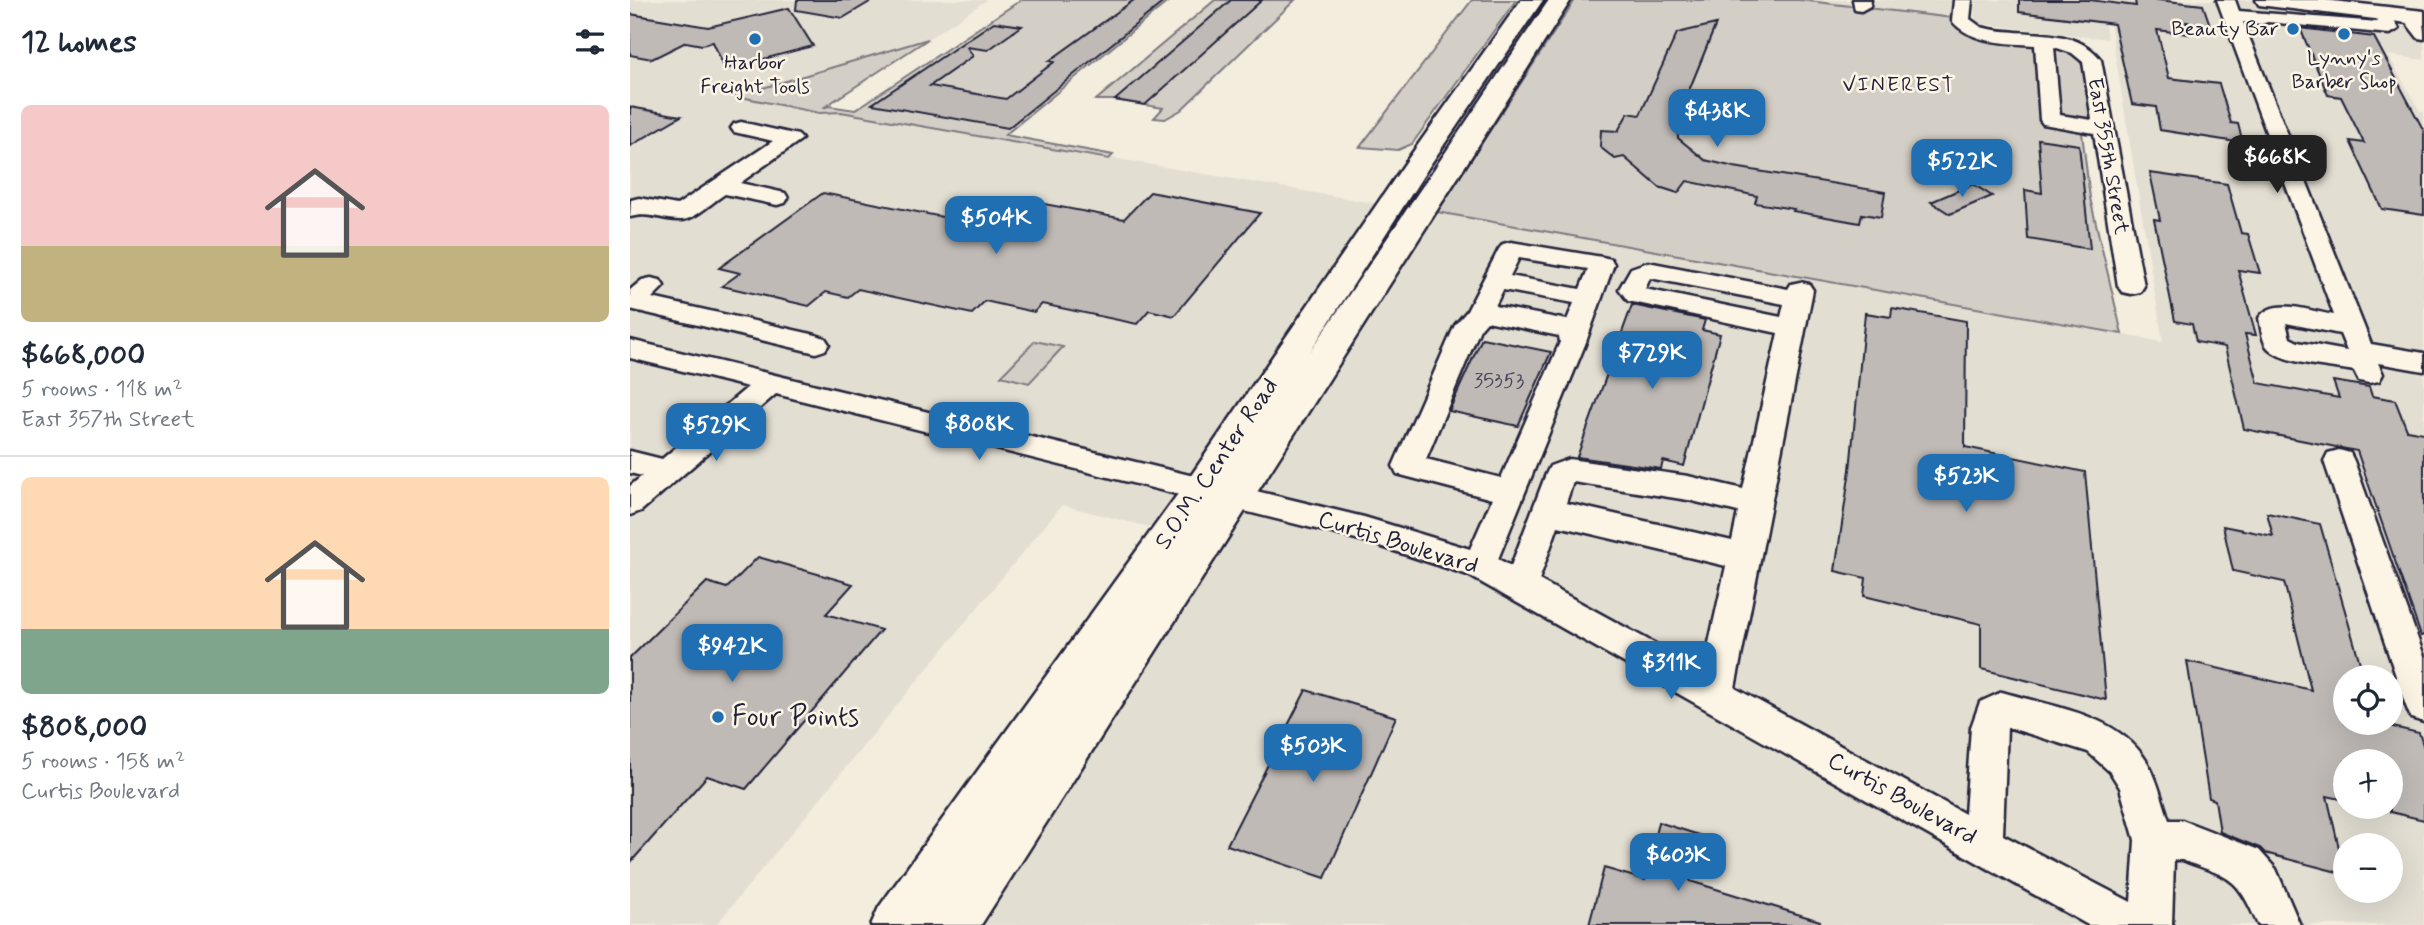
<!DOCTYPE html>
<html lang="en">
<head>
<meta charset="utf-8">
<style>
	:root { --surface:#fff; --page:#f2f2f3; --text:#1f2937; --muted:#747a83; --line:#e0e1e3; --accent:#1f6fb2 }
	body { margin:0; font-family:Mynerve,sans-serif; background:var(--page); color:var(--text); height:100vh; display:flex; flex-direction:column; font-size:26px; white-space:nowrap }
	* { box-sizing:border-box; margin:0 }
	p { font-size:23px; color:var(--muted) }
	.icon { flex:none; width:38px; height:38px; fill:none; stroke:currentColor; stroke-width:2; stroke-linecap:round; stroke-linejoin:round }
	.map { position:relative; flex:1; overflow:hidden }
	.details { display:flex; flex-direction:column; background:var(--surface); width:630px }
	.details>* { flex:none }
	.fabs { position:absolute; left:1703px; top:665px; display:grid; gap:14px }
	.fabs a { display:grid; place-items:center; width:70px; height:70px; border-radius:50%; background:var(--surface); box-shadow:0 7px 28px #0002; font-size:35px }
	.price { position:absolute; translate:-50% -60px; padding:0 16px; border-radius:14px; background:var(--accent); color:#fff; font-size:23px; line-height:46px; filter:drop-shadow(0 2px 4px #0008) }
	.price::after { content:''; position:absolute; left:50%; top:42px; width:21px; height:16px; margin-left:-10px; background:inherit; clip-path:polygon(0 0,100% 0,50% 100%) }
	.price.current { background:#222; color:#fff }
	ul { padding:0; list-style:none }
	li { display:grid; align-content:center; gap:14px; height:371px; padding:0 21px }
	li+li { border-top:2px solid var(--line) }
	li span { display:grid; place-items:center; height:217px; border-radius:10px; color:#555 }
	li>.icon { margin-inline-start:auto }
	span .icon { width:126px; height:126px; fill:#fffc; stroke-width:1 }
	li b { font-size:30px }
	h2 { display:flex; justify-content:space-between; align-items:center; height:84px; padding:0 21px; font-size:30px }
	main { display:flex; flex:1; min-height:0 }
	.map>svg:first-child { display:block }
	.built { fill:#e3ded2; fill-rule:evenodd }
	.green { fill:#d4cfc6; stroke:#7b7880; stroke-width:2 }
	.building { fill:#bfbab6; stroke:#22223b; stroke-width:2 }
	.lines { fill:none; stroke-linecap:round; stroke-linejoin:round }
	.minor-casing { stroke:#22223b; stroke-width:5 }
	.major-casing { stroke:#22223b; stroke-width:5 }
	.minor { fill:#fcf5e5; fill-rule:evenodd }
	.major { fill:#fcf5e5; fill-rule:evenodd }
	.poi-dot { fill:#1f6fb2; stroke:#fcf5e5; stroke-width:2.5 }
	.labels { text-anchor:middle; dominant-baseline:central; stroke-width:5; stroke-linejoin:round; paint-order:stroke }
	.far-poi-label { font-size:21px; fill:#22223b; stroke:#fcf5e5 }
	.far-neighbourhood-label { font-size:21px; letter-spacing:2px; fill:#22223b; stroke:#fcf5e5 }
	.far-street-label { font-size:21px; fill:#22223b; stroke:#fcf5e5 }
	.number-label { font-size:21px; fill:#49485a }
	.street-label { font-size:24px; fill:#22223b; stroke:#fcf5e5 }
	.near-poi-label { font-size:28px; fill:#22223b; stroke:#fcf5e5; text-anchor:start }
</style>
</head>
<body>
<main>
<section class="details">
<h2>12 homes<svg class="icon" aria-label="filters" viewBox="0 0 24 24"><path d="M4 7h16M4 17h16"/><circle cx="9" cy="7" r="2"/><circle cx="15" cy="17" r="2"/></svg></h2>
<ul>
<li><span style="background:linear-gradient(#f6c9c9 65%,#c2b280 0)"><svg class="icon" aria-label="home" viewBox="0 0 24 24"><path d="M3 11l9-7 9 7M6 9v11h12V9"/></svg></span><div><b>$668,000</b><p>5 rooms · 118 m²</p><p>East 357th Street</p></div></li>
<li><span style="background:linear-gradient(#ffd9b3 70%,#7fa58c 0)"><svg class="icon" aria-label="home" viewBox="0 0 24 24"><path d="M3 11l9-7 9 7M6 9v11h12V9"/></svg></span><div><b>$808,000</b><p>5 rooms · 158 m²</p><p>Curtis Boulevard</p></div></li>
</ul>
</section>
<div class="map">
<svg width="1794" height="925" viewBox="0 0 1794 925">
	<rect width="100%" height="100%" fill="#f3edde"/>
	<filter id="ink" filterUnits="userSpaceOnUse"><feTurbulence type="fractalNoise" baseFrequency=".0143" numOctaves="2"/><feDisplacementMap in="SourceGraphic" scale="14" xChannelSelector="R" yChannelSelector="G"/><feConvolveMatrix kernelMatrix="1 2 1 2 8 2 1 2 1" color-interpolation-filters="sRGB"/></filter>
	<g filter="url(#ink)">
		<!-- built -->
		<g class="built">
			<polygon points="0,0 357,0 193,108 749,204 527,529 432,505 86,925 0,925"/>
			<polygon points="1169,0 1323,0 1323,18 1273,13"/>
			<polygon points="1346,0 1469,0 1478,39 1344,23"/>
			<path d="M1476,0H1628L1794,19V60L1758,55L1790,111L1794,112V925H348L807,212L1533,342ZM1715,677H1760V723H1715ZM1715,761H1760V807H1715ZM1715,845H1760V891H1715Z"/>
		</g>
		<!-- green -->
		<g class="green">
			<polygon points="391,0 540,0 375,135 483,155 479,159 211,112 189,113 106,96 113,91 126,90 298,39 193,108 199,106 225,110"/>
			<polygon points="585,0 665,0 551,110 535,119 524,118 533,108 485,100 466,100"/>
			<polygon points="842,0 886,0 782,144 768,150 730,147"/>
			<path d="M945,0H1169L1323,18C1329,43 1418,44 1441,51C1463,69 1463,109 1468,135L1452,133L1460,198L1492,334L807,212Z"/>
			<polygon points="405,341 433,347 399,383 371,376"/>
		</g>
		<!-- building -->
		<g class="building">
			<polygon points="167,0 243,0 213,18 166,10"/>
			<polygon points="504,0 536,0 378,128 242,104 364,22 392,26 358,50 337,47 343,56 300,86 376,99 424,62 419,61"/>
			<polygon points="601,0 632,0 515,105 485,100"/>
			<polygon points="1389,0 1460,0 1506,6 1505,0 1528,0 1573,5 1580,25 1556,22 1559,34 1527,30 1539,78 1589,84 1601,123 1608,124 1613,143 1530,130 1526,107 1502,104 1484,24 1389,12"/>
			<polygon points="159,8 183,46 95,69 83,42 72,45 56,42 22,59 0,55 0,14 78,27"/>
			<polygon points="1086,24 1047,120 1048,138 1075,160 1104,167 1255,192 1251,217 1232,214 1230,223 1163,211 1164,209 1125,203 1127,196 1057,181 1048,193 1029,187 994,157 985,159 970,147 971,130 988,131 998,113 1010,115 1047,33"/>
			<polygon points="1670,28 1744,37 1794,131 1794,215 1752,209 1720,141 1734,143 1711,97 1698,95"/>
			<polygon points="0,107 51,116 0,146"/>
			<polygon points="1408,139 1449,145 1460,249 1398,239 1395,190 1412,193"/>
			<polygon points="1520,173 1597,184 1611,233 1618,234 1630,273 1608,270 1626,335 1615,334 1628,383 1709,398 1703,381 1739,387 1742,396 1765,400 1777,430 1794,433 1794,635 1791,636 1727,451 1614,429 1595,347 1566,342 1562,324 1545,321 1524,219 1530,220"/>
			<polygon points="1343,184 1362,196 1320,214 1301,202"/>
			<polygon points="520,192 630,213 544,316 519,310 507,324 412,304 404,312 355,301 342,314 228,289 218,297 196,292 179,306 92,286 110,273 89,268 193,193 357,226 388,199 494,219"/>
			<polygon points="1002,305 1075,320 1072,330 1090,334 1054,466 1033,461 1031,469 947,457"/>
			<polygon points="1262,308 1336,321 1335,447 1455,472 1476,700 1351,669 1351,624 1234,596 1236,578 1205,571 1220,470 1235,313 1261,317"/>
			<polygon points="852,338 921,352 888,426 819,411"/>
			<polygon points="1637,513 1690,524 1734,677 1715,677 1715,723 1746,723 1789,733 1794,748 1794,820 1760,812 1760,761 1715,761 1715,800 1697,796 1715,874 1635,853 1630,848 1590,832 1585,800 1579,798 1557,661 1681,690 1654,582 1603,571 1593,526 1643,536"/>
			<polygon points="128,557 223,584 196,614 251,630 116,789 77,776 0,863 0,658 77,582 97,588"/>
			<polygon points="676,690 766,717 695,878 597,845"/>
			<polygon points="1028,822 1069,835 1060,881 1190,921 1189,925 959,925 974,868 1015,880"/>
		</g>
		<g class="lines">
			<!-- minor casing -->
			<g class="minor-casing">
				<g id="minor">
					<polygon points="1223,0 1241,0 1240,6 1231,11 1225,10"/>
					<path d="M1324,0H1342L1340,19L1351,27C1389,38 1445,24 1471,60L1514,286L1510,292L1501,294L1492,292L1488,286L1464,133L1413,124L1410,120L1405,45C1378,43 1341,44 1322,21ZM1424,47L1442,53L1453,62L1462,120L1430,115Z"/>
					<path d="M1587,0H1605L1609,11L1748,22L1743,13L1746,9L1752,8L1758,9L1769,29L1760,34L1638,22L1631,24L1613,22L1741,344L1794,353V371L1748,363L1753,374L1749,381L1739,383L1729,381L1724,371C1703,367 1654,364 1639,349C1632,343 1631,327 1629,318C1643,296 1682,312 1704,315ZM1656,323L1710,334L1717,351L1668,342L1660,338Z"/>
					<path d="M1780,11C1794,14 1794,27 1794,39L1788,38L1771,16Z"/>
					<path d="M111,122L168,135L172,139L110,183L155,193L158,198L155,203L147,205L95,194C83,201 65,220 51,220C30,220 21,212 0,217L1,200L9,198L47,205L143,141L104,132L101,128L104,124Z"/>
					<path d="M881,242L972,257L981,259L984,264L956,342L868,559L881,566L916,474L920,466L939,459L1058,476L1113,489L1148,333L998,301L989,289L1001,268L1018,262L1158,289L1161,284L1170,282L1179,284L1183,290L1105,688L1335,814L1341,727L1350,702L1372,692C1425,708 1494,714 1521,769C1529,785 1533,803 1539,820H1552L1629,850L1646,869L1670,925H1628C1607,875 1600,878 1552,860H1544L1542,925H1458L838,575L734,541L146,394L11,511L0,515V486L12,476L0,473V451L32,459L118,387L0,358V340L734,517L840,549L862,499L767,474L763,466L825,325L837,311L869,249L873,244ZM889,258L958,269L950,289L880,276ZM1020,278L1154,304L1151,317L1015,289ZM873,290L944,303L937,320L865,306ZM857,321L929,336L930,342L871,478L796,459L850,329ZM943,482L1058,500L1108,512L1102,541L936,503ZM928,526L1096,566L1073,670L909,580ZM1377,727L1458,752L1480,772L1490,788L1505,840L1501,902L1373,835Z"/>
					<polygon points="21,278 30,280 34,286 22,298 186,335 195,338 199,344 195,350 186,353 0,309 0,290 12,280"/>
					<polygon points="1709,450 1720,453 1724,461 1794,656 1794,722 1781,718 1776,706 1694,461 1698,453"/>
				</g>
			</g>
			<!-- major casing -->
			<g class="major-casing">
				<g id="major">
					<polygon points="891,0 913,0 800,165 680,352 919,0 941,0 351,925 241,925 249,907 558,480 778,159"/>
					<polygon points="1626,0 1694,0 1794,11 1794,25 1637,6 1629,5"/>
				</g>
			</g>
			<!-- minor -->
			<use href="#minor" class="minor"/>
			<!-- major -->
			<use href="#major" class="major"/>
		</g>
	</g>
	<!-- markers -->
	<g class="poi-dot">
		<circle cx="1663" cy="29" r="7"/>
		<circle cx="1714" cy="34" r="7"/>
		<circle cx="125" cy="39" r="7"/>
		<circle cx="88" cy="717" r="7"/>
	</g>
	<g class="labels">
		<!-- far-poi labels -->
		<g class="far-poi-label">
			<text x="1649" y="29" text-anchor="end">Beauty Bar</text>
			<text x="1714" y="58">Lynny's<tspan x="1714" dy="24">Barber Shop</tspan></text>
			<text x="125" y="63">Harbor<tspan x="125" dy="24">Freight Tools</tspan></text>
		</g>
		<!-- far-neighbourhood labels -->
		<g class="far-neighbourhood-label">
			<text x="1269" y="85">VINEREST</text>
		</g>
		<!-- far-street labels -->
		<g class="far-street-label">
			<text transform="translate(1478 156) rotate(80)">East 355th Street</text>
		</g>
		<!-- number labels -->
		<g class="number-label">
			<text x="869" y="381">35353</text>
		</g>
		<!-- street labels -->
		<g class="street-label">
			<text transform="translate(587 464) rotate(-56)">S.O.M. Center Road</text>
			<text transform="translate(768 543) rotate(17)">Curtis Boulevard</text>
			<text transform="translate(1272 799) rotate(29)">Curtis Boulevard</text>
		</g>
		<!-- near-poi labels -->
		<g class="near-poi-label">
			<text x="102" y="717">Four Points</text>
		</g>
	</g>
</svg>
<div class="fabs">
<a><svg class="icon" aria-label="locate" viewBox="0 0 24 24"><circle cx="12" cy="12" r="6"/><path d="M12 2v4M12 18v4M2 12h4M18 12h4"/></svg></a>
<a>+</a>
<a>−</a>
</div>
<b class="price" style="left:1087px;top:149px">$438K</b>
<b class="price current" style="left:1647px;top:195px">$668K</b>
<b class="price" style="left:1332px;top:199px">$522K</b>
<b class="price" style="left:366px;top:256px">$504K</b>
<b class="price" style="left:1022px;top:391px">$729K</b>
<b class="price" style="left:349px;top:462px">$808K</b>
<b class="price" style="left:86px;top:463px">$529K</b>
<b class="price" style="left:1336px;top:514px">$523K</b>
<b class="price" style="left:102px;top:684px">$942K</b>
<b class="price" style="left:1041px;top:701px">$311K</b>
<b class="price" style="left:683px;top:784px">$503K</b>
<b class="price" style="left:1048px;top:893px">$603K</b>
</div>
</main>
</body>
</html>
